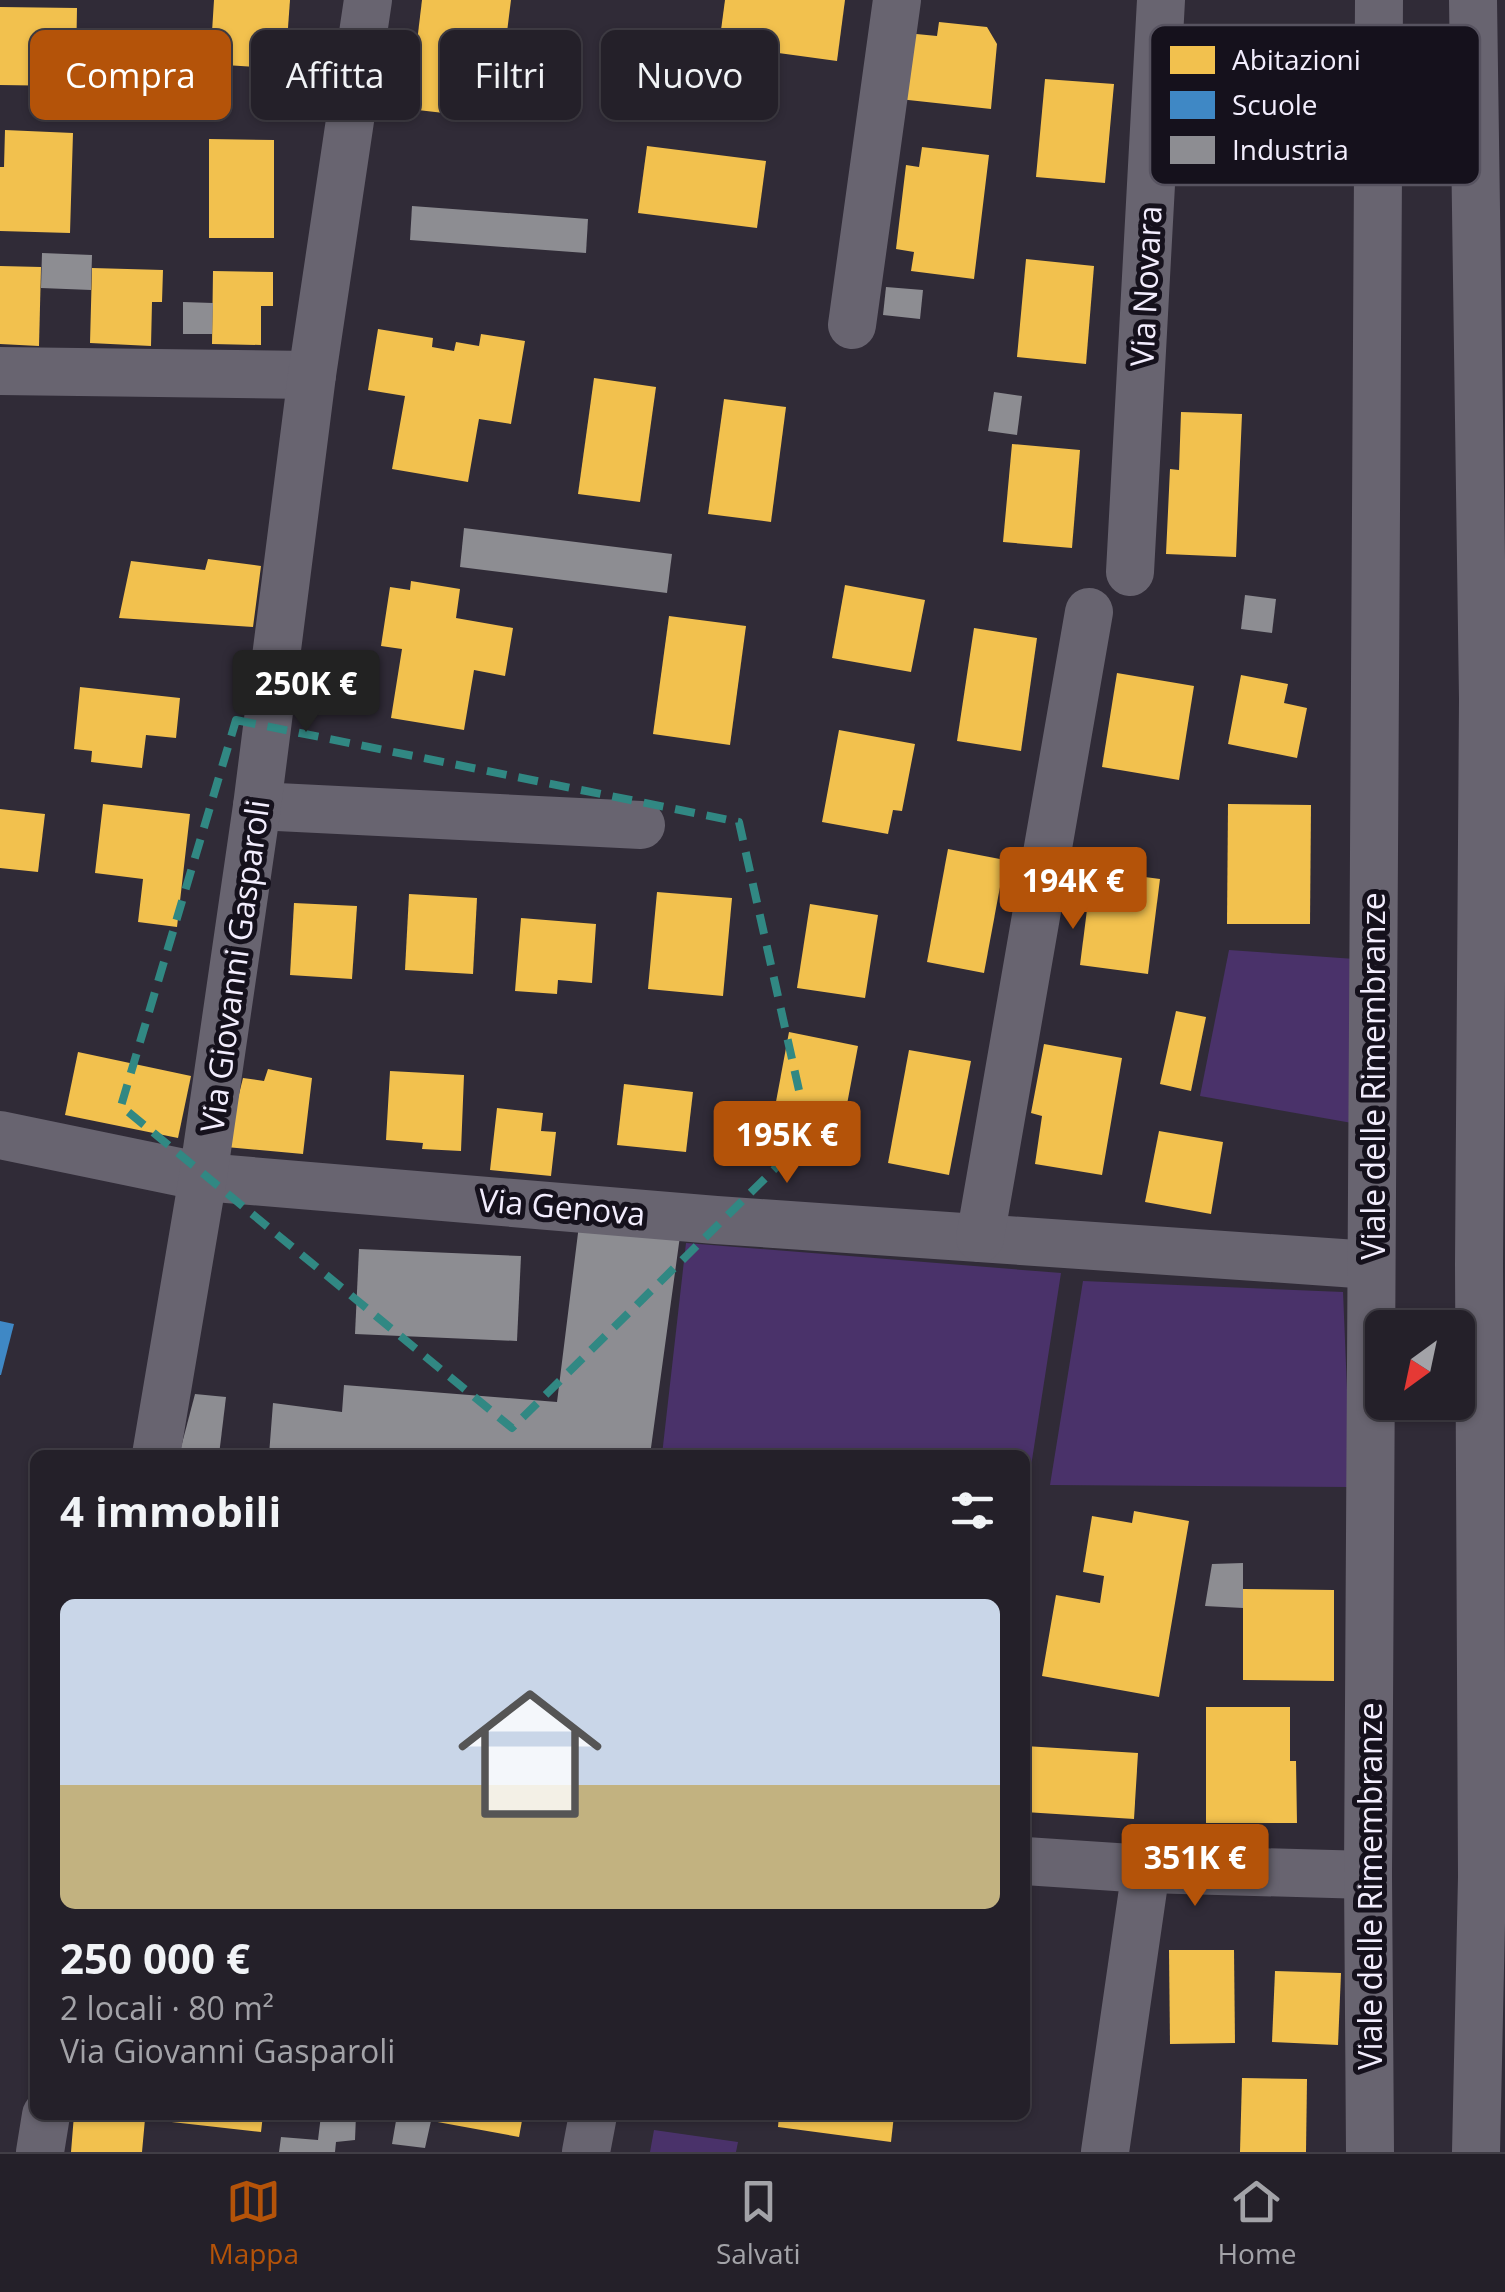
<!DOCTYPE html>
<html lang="it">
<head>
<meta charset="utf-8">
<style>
	:root { --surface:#242029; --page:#2c2831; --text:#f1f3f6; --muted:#a3a3a8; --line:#413e46; --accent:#b45309 }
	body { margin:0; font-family:"Open Sans",sans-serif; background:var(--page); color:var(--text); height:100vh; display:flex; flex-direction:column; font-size:38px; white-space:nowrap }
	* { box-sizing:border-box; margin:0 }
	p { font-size:32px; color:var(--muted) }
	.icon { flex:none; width:55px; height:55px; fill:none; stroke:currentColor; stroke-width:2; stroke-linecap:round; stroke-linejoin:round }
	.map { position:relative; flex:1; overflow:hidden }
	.drawer { position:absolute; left:30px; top:1450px; width:1000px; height:670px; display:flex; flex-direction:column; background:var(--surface); border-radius:15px; box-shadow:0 2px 8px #0004,0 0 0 2px var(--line) }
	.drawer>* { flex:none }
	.banner { position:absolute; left:30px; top:30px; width:1000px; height:90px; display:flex; gap:20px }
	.needle { width:65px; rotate:213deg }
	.fabs { position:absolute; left:1365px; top:1310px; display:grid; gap:20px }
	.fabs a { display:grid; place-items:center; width:110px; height:110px; border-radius:15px; background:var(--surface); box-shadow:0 2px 8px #0004,0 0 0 2px var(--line); font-size:50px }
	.price { position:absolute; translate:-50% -85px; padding:0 22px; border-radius:10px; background:var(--accent); color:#fff; font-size:32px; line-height:65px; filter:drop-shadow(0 2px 5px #0008) }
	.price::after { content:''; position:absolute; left:50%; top:60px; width:30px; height:22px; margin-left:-15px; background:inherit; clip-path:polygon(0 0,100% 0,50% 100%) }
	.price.selected { background:#222; color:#fff }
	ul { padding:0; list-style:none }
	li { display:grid; align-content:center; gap:20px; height:530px; padding:0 30px }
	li+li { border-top:2px solid var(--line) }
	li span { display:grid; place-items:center; height:310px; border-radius:15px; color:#555 }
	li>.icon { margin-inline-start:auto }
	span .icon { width:180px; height:180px; fill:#fffc; stroke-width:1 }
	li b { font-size:42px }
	h2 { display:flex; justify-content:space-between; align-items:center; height:120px; padding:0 30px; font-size:42px }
	.tag { padding:0 35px; border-radius:15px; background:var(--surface); box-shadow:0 2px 8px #0004,0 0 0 2px var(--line); font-size:35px; line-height:90px }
	.tag.selected { background:var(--accent); color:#fff }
	.dock { display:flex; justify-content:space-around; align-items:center; height:140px; border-top:2px solid var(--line); background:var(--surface); font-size:28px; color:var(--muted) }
	.dock a { display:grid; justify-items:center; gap:5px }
	.dock .selected { color:var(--accent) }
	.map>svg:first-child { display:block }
	.green { fill:#4a326a }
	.homes { fill:#f2c14e }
	.schools { fill:#3f88c5 }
	.industry { fill:#8d8d92 }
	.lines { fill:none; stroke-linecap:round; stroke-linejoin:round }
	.minor { stroke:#686470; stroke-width:48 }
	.marked { fill:none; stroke:#318883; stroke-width:8; stroke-dasharray:20 12; stroke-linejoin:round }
	.labels { text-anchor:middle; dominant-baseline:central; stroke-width:10; stroke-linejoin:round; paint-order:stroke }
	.street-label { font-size:32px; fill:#f2edfd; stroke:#15111c }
	.key { fill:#15111c; stroke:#575360; stroke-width:2.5 }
	.key-label { font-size:28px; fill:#f2edfd }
</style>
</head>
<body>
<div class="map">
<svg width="1505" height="2152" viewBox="0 0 1505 2152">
	<rect width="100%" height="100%" fill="#302b37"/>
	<!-- green -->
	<g class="green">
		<polygon points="1229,950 1355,959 1352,1123 1200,1096"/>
		<polygon points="686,1243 1061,1273 1025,1505 1025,1455 662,1455"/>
		<polygon points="1083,1281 1343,1292 1351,1487 1050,1485"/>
		<polygon points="654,2130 738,2142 736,2152 650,2152"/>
	</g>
	<!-- homes -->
	<g class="homes">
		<polygon points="214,0 290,0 285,69 210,64"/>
		<polygon points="422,0 511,0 496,119 409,109"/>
		<polygon points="725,0 845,0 837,61 719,45"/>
		<polygon points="0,7 77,8 76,65 68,64 67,86 0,85"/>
		<polygon points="939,22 987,27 997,44 991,109 899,99 906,33 937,36"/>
		<polygon points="147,49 195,53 185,114 136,113"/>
		<polygon points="1045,79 1114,84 1105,183 1036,177"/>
		<polygon points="5,130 73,133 70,233 0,231 0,167 4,167"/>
		<polygon points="209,139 274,140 274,238 209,238"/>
		<polygon points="647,146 766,161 757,228 638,213"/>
		<polygon points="922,147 989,155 974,279 911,271 914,252 896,249 906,165 919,167"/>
		<polygon points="1026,259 1094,266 1086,364 1017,357"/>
		<polygon points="0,266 41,267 39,346 0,344"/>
		<polygon points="92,268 163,270 162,302 152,302 151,346 90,343"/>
		<polygon points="213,271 273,272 273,306 261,306 261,345 212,344"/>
		<polygon points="378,329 433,338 432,347 454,351 456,342 479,346 481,334 525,341 511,424 479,419 468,482 392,469 405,396 368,390"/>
		<polygon points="594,378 656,387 640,502 578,494"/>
		<polygon points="724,399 786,407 771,522 708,514"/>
		<polygon points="1181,412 1242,414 1236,557 1166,554 1170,469 1179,470"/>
		<polygon points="1012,444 1080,450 1072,548 1003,542"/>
		<polygon points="208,559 261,566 253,627 119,618 131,561 205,570"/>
		<polygon points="411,581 460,589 456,618 513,628 505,676 474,670 464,730 391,718 402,649 381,646 390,587 410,590"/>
		<polygon points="845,585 925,600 911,672 832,658"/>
		<polygon points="669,616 746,626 730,745 653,734"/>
		<polygon points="974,628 1037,638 1021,751 957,741"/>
		<polygon points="1117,673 1194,686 1179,780 1102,767"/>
		<polygon points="1241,675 1288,684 1284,703 1307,708 1297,758 1228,744"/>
		<polygon points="80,687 180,698 176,738 146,735 142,768 91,762 92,751 74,749"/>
		<polygon points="839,730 915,744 902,811 893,810 888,834 822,822"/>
		<polygon points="103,804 190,814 177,927 138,922 143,879 95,873"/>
		<polygon points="1228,804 1311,805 1310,924 1227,924"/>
		<polygon points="0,809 45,814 38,872 0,868"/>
		<polygon points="948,849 1005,860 984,973 927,962"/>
		<polygon points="1092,870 1160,879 1148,974 1080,965"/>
		<polygon points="657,892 732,898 723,996 648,989"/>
		<polygon points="409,894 477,898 473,974 405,970"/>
		<polygon points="294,903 357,906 352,979 290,975"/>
		<polygon points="810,904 878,915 865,998 797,988"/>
		<polygon points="521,918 596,924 592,983 558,980 557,994 515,991"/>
		<polygon points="1176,1011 1206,1017 1191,1091 1160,1084"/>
		<polygon points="789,1032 858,1046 841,1136 772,1123"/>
		<polygon points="1044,1044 1122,1058 1102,1175 1035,1164 1042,1116 1031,1113"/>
		<polygon points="909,1050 971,1061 949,1175 888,1163"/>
		<polygon points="78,1052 191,1076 178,1138 65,1115"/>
		<polygon points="268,1069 312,1078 303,1154 226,1147 243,1078 264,1081"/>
		<polygon points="390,1071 464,1075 461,1151 422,1149 423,1143 386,1140"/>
		<polygon points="624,1084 693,1092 686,1152 617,1145"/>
		<polygon points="497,1108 543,1113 541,1131 556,1132 551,1176 490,1170"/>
		<polygon points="1159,1131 1223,1142 1211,1214 1145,1202"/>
		<polygon points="1134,1511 1189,1521 1159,1697 1042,1676 1056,1595 1100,1603 1104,1576 1083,1572 1092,1516 1132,1523"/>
		<polygon points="1243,1589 1334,1590 1334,1681 1243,1680"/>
		<polygon points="1206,1707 1290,1707 1290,1761 1296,1761 1297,1823 1206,1823"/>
		<polygon points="1025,1746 1138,1753 1134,1819 1025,1812"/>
		<polygon points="1169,1950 1234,1950 1235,2043 1170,2044"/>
		<polygon points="1275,1971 1341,1973 1338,2045 1272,2042"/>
		<polygon points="1242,2078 1307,2079 1306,2152 1240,2152"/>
		<polygon points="74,2115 263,2115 261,2132 145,2119 142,2152 71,2152"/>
		<polygon points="422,2115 523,2115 519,2137 421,2119"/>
		<polygon points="779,2115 894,2115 891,2142 778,2127"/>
	</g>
	<!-- schools -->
	<polygon class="schools" points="0,1321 14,1324 1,1375 0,1375"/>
	<!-- industry -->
	<g class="industry">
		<polygon points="412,206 588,219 586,253 410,240"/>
		<polygon points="42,253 92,255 91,290 41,288"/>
		<polygon points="886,287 923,290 920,319 883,315"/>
		<polygon points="183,302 213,303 212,334 183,334"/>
		<polygon points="994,392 1022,396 1017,435 988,431"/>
		<polygon points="464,528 672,554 667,593 460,567"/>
		<polygon points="1245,595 1276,599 1272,633 1241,629"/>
		<polygon points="579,1225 680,1236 650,1455 269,1455 273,1403 342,1412 344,1385 557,1402"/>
		<polygon points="359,1249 521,1256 517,1341 355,1334"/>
		<polygon points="195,1394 226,1397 219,1455 179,1455"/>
		<polygon points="1243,1563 1243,1608 1205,1606 1212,1564"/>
		<polygon points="321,2115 356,2115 355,2140 336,2142 335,2152 279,2152 281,2137 318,2140"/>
		<polygon points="397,2115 422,2115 421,2119 431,2121 425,2148 392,2144"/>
	</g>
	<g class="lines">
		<!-- minor -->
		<g class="minor">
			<polyline points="1473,0 1483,699 1479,1265 1482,1877 1476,2152"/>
			<polyline points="852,325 897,0"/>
			<polyline points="0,371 312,375"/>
			<polyline points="1130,572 1161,0"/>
			<polyline points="257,806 641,825"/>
			<polyline points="0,1135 203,1177 716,1220 1371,1265"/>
			<polyline points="980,1238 1089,612"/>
			<polyline points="156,1455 203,1177 257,806 312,375 368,0"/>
			<polyline points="1025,1861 1146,1869 1368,1875"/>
			<polyline points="40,2152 46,2115"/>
			<polyline points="586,2152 593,2115"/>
			<polyline points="1105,2152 1146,1869"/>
			<polyline points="1370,2152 1368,1875 1379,0"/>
		</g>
	</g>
	<!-- marked area -->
	<path class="marked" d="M236,720L739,822L809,1135L512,1428L121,1106Z"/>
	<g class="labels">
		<!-- street labels -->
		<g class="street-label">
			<text transform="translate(1145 286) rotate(-87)">Via Novara</text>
			<text transform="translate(234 966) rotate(-82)">Via Giovanni Gasparoli</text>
			<text transform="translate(1372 1076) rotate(-90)">Viale delle Rimembranze</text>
			<text transform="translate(562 1206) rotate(5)">Via Genova</text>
			<text transform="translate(1369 1886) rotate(-90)">Viale delle Rimembranze</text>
		</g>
	</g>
	<!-- legend -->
	<rect x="1150" y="25" width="330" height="160" rx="15" class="key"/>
	<rect x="1170" y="46" width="45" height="28" fill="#f2c14e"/>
	<rect x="1170" y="91" width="45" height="28" fill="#3f88c5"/>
	<rect x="1170" y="136" width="45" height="28" fill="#8d8d92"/>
	<g class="key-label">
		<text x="1232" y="70">Abitazioni</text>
		<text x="1232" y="115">Scuole</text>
		<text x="1232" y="160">Industria</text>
	</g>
</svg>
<div class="fabs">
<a><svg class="needle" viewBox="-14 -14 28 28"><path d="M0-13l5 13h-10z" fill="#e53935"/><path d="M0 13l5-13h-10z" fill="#a3a3a8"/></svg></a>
</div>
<b class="price selected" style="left:306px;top:735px">250K €</b>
<b class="price" style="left:1073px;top:932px">194K €</b>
<b class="price" style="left:787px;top:1186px">195K €</b>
<b class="price" style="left:1195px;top:1909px">351K €</b>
<div class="banner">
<a class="tag selected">Compra</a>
<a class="tag">Affitta</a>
<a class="tag">Filtri</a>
<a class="tag">Nuovo</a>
</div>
<section class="drawer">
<h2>4 immobili<svg class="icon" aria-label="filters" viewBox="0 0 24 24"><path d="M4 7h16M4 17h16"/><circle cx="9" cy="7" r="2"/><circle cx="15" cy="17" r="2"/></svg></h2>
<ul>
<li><span style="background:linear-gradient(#c9d6e8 60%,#c2b280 0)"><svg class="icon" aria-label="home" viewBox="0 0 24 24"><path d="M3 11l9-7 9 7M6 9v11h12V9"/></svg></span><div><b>250 000 €</b><p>2 locali · 80 m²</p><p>Via Giovanni Gasparoli</p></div></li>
</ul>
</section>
</div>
<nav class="dock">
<a class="selected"><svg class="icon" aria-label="map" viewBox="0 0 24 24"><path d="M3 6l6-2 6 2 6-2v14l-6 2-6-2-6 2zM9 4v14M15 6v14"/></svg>Mappa</a>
<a><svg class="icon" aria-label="saved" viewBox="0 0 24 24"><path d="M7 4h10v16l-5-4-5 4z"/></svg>Salvati</a>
<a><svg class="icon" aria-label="home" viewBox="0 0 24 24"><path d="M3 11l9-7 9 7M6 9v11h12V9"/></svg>Home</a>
</nav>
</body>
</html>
